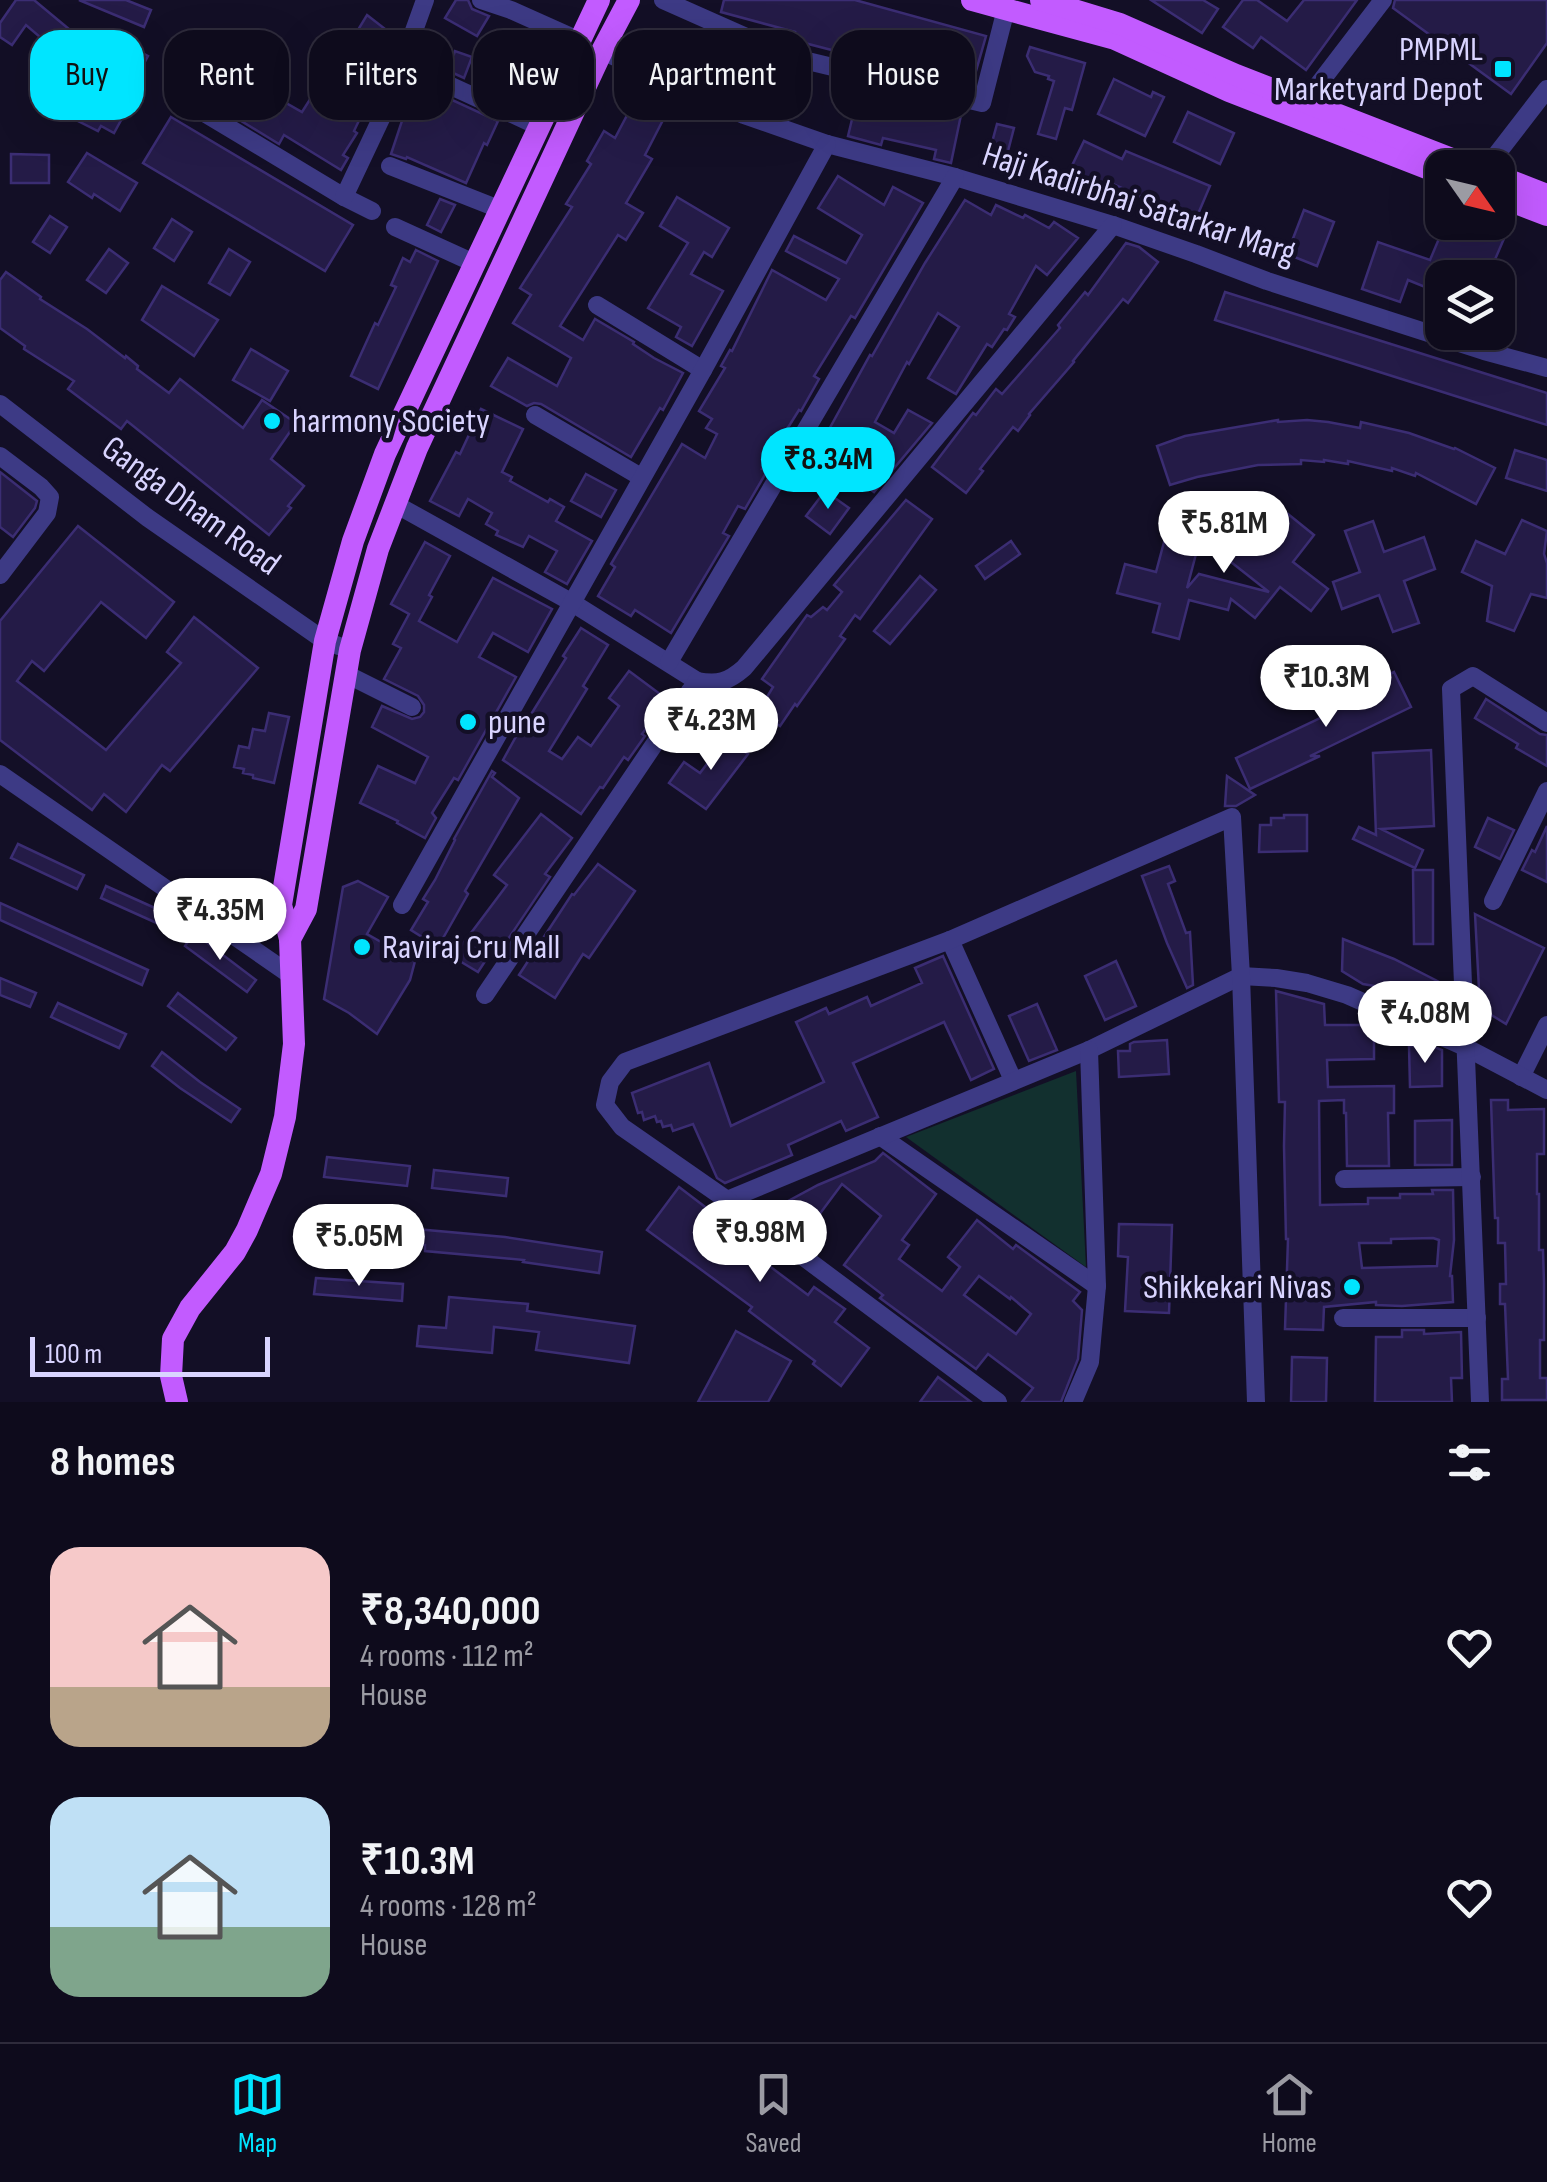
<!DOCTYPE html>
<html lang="en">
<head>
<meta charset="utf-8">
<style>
	:root { --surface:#0e0b1c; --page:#171425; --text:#f1f3f6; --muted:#9b9ba3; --line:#2e2b3b; --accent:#00e5ff }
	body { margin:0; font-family:"Sofia Sans Condensed",sans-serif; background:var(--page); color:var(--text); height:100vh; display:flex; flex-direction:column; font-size:38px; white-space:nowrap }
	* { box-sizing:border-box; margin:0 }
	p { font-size:32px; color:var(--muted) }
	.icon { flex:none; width:55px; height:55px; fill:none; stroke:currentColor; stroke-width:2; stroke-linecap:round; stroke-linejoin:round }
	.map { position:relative; height:1402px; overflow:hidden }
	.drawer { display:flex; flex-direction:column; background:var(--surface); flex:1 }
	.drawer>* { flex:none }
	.banner { position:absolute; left:30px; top:30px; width:1000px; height:90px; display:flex; gap:20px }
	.needle { width:65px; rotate:124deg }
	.buttons { position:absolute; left:1425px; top:150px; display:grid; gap:20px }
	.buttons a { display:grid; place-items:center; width:90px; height:90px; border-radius:20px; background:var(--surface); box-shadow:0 10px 40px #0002,0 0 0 2px var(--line); font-size:50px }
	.scale { position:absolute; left:30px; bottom:25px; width:240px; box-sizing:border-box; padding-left:10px; border:5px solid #d9d4ff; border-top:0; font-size:28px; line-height:35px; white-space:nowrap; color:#d9d4ff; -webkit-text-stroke:8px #130f26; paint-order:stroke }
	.price { position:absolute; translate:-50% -85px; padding:0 22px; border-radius:35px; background:#fff; color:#222; font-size:32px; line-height:65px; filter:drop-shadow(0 2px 5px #0008) }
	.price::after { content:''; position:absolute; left:50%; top:60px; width:30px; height:22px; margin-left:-15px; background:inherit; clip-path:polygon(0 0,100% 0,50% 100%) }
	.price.selected { background:var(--accent); color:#111 }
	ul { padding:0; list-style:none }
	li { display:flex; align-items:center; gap:30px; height:250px; padding:0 50px }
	li span { display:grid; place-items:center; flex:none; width:280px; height:200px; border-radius:30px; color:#555 }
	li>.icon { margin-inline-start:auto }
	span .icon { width:120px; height:120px; fill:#fffc; stroke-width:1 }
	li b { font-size:42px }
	h2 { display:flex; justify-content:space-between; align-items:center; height:120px; padding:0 50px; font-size:42px }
	.chip { padding:0 35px; border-radius:30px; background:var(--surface); box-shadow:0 10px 40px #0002,0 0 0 2px var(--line); font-size:35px; line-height:90px }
	.chip.selected { background:var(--accent); color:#111 }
	.menu { display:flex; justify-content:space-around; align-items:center; height:140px; border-top:2px solid var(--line); background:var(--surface); font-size:28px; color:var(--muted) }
	.menu a { display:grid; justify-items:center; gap:5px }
	.menu .selected { color:var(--accent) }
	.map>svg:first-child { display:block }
	.green { fill:#12302f }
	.building { fill:#241b47; stroke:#3b2d73; stroke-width:2.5; fill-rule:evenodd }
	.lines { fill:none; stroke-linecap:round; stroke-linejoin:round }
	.minor { stroke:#3d3a85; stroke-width:18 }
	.major { stroke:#c25bff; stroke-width:22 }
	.poi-dot { fill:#00e5ff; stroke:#130f26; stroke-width:4 }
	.labels { text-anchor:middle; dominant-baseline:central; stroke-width:9; stroke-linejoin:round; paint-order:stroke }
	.poi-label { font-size:35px; fill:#d9d4ff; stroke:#130f26; text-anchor:start }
	.street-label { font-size:35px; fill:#d9d4ff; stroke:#130f26 }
</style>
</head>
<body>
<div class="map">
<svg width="1547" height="1402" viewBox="0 0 1547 1402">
	<rect width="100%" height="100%" fill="#130f26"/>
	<!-- green -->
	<polygon class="green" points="1076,1071 1086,1267 906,1137"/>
	<!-- building -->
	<g class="building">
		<polygon points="16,0 34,0 105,59 115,39 148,56 120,108 126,111 114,133 101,126 98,131 70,117 76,106 35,77 54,49 26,25 12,45 0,37 0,23"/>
		<polygon points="79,0 126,0 151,10 144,27"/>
		<polygon points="456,0 468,0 472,9 489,16 477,36 445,18"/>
		<polygon points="724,0 855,0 986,36 974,78 898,58 895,69 851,55 793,40 795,32 721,12"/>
		<polygon points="1151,0 1203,0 1218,9 1202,33"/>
		<polygon points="1243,0 1257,0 1287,21 1304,0 1357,0 1306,70 1261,37 1253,48 1223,27"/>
		<polygon points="1395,0 1547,0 1547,43 1511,94 1393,8"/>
		<polygon points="367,15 398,39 391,52 378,47 372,62 384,68 354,131 357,133 343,155 348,158 341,170 284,135 279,144 233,116 251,83 302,112 314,93 318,96"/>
		<polygon points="704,36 731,50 732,47 749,55 728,94 711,87 713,83 687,69"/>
		<polygon points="433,45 454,54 455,51 472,57 464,78 427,61"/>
		<polygon points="1030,47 1085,63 1072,110 1065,108 1056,139 1038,134 1054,81 1048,79 1049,76 1035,72 1027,56"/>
		<polygon points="499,69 516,75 506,98 490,90"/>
		<polygon points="1114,79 1151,97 1153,92 1164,97 1145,136 1098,114"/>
		<polygon points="860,86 935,104 934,109 961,115 951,163 934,159 936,150 883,138 881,145 848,136"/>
		<polygon points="410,89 434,99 437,93 498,121 487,145 484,143 466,183 407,157 406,159 391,154 404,115 399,113"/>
		<polygon points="633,104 663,120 645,155 652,159 626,203 643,213 626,240 618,235 560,326 583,340 595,319 634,342 633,344 654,358 683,373 663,410 660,408 631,457 541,404 534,403 527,406 491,386 508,358 557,386 571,358 513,323 531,295 520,288 572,207 566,204 591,164 587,161 604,131 615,138"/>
		<polygon points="1188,112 1234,133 1220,164 1174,142"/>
		<polygon points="171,117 353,225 325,271 143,163"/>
		<polygon points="997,124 1014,128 1007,155 990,150"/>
		<polygon points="1084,141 1122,159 1126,151 1210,186 1195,221 1106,181 1101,191 1086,183 1084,187 1066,178"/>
		<polygon points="87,153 137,183 120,211 94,194 92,198 68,182"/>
		<polygon points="11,154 49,155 49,183 11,183"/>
		<polygon points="838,176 884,205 893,187 923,203 855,318 851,316 814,376 819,379 801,411 799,410 762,469 767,471 745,509 738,506 723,533 729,536 671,633 635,610 631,616 598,596 615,567 611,564 682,444 705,458 717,434 706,428 712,419 699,411 725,368 721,366 730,350 732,351 772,270 826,300 839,279 786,251 794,236 846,263 862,235 818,208"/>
		<polygon points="677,197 729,228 712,257 704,252 691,274 723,291 692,346 676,337 681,327 648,308 688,243 660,226"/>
		<polygon points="440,199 455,205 441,232 427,225"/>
		<polygon points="965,200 991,215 996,205 1023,218 1025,215 1049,228 1054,222 1078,238 1047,275 1036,266 1009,314 1015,317 1007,330 1004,329 992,347 987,344 956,394 928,378 959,327 938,313 909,364 907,362 875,422 894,433 908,410 932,423 874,492 853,477 860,466 821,444 870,355 872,356 925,263"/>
		<polygon points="1304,210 1334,222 1317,266 1287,254"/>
		<polygon points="50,216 67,227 50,253 33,242"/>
		<polygon points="172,219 192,232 174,261 154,248"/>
		<polygon points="1446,222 1479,222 1506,234 1487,278 1442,278 1442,294 1408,280 1400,302 1362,289 1378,242 1430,260"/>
		<polygon points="1126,243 1139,247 1158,262 1128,303 1123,299 1073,361 1074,362 1029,414 1030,415 1018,431 1013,427 980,469 983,471 966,493 932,467 973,413 976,415 996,389 1002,394 1060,328 1058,325 1085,292 1088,295"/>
		<polygon points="109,249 128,263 106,293 87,280"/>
		<polygon points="229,249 250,262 230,295 209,283"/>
		<polygon points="416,250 438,261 378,389 351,376 375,323 378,325 396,287 391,285 403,258 410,262"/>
		<polygon points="6,272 41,297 40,299 87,329 125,358 126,356 138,366 137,369 169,393 180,379 243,428 262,400 296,423 271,459 304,486 288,506 291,508 269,535 127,421 121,429 68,389 74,381 24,349 25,346 0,328 0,280"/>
		<polygon points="162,286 218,320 194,356 142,320"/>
		<polygon points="1225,292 1547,393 1547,425 1215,320"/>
		<polygon points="251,349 288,371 270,401 233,380"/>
		<polygon points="481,409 523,429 502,472 512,477 510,481 548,502 550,499 564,507 556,521 592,541 567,584 545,572 557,551 529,536 523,547 496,535 498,531 486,524 492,513 468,499 459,516 430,501 456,452 460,454"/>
		<polygon points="1278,420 1278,422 1307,420 1328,422 1360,428 1361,422 1409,433 1454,449 1455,448 1495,468 1476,504 1416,473 1415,476 1392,468 1392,471 1348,461 1348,464 1324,460 1324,462 1301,460 1301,464 1258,465 1197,477 1170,485 1157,446 1185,436"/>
		<polygon points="1515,450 1547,460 1547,491 1506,478"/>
		<polygon points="0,472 37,501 35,508 13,537 0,527"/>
		<polygon points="586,474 616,490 601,517 571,501"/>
		<polygon points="825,491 849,508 830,534 806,516"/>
		<polygon points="906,500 932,519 860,619 855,615 840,636 845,639 797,706 795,704 780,726 758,712 773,687 762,679 807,615 811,617 823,607 827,610 842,592 834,585"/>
		<polygon points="1288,514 1314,535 1293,562 1328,589 1311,611 1280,587 1255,618 1231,599 1228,610 1189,600 1179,639 1153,632 1160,604 1117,593 1125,564 1156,572 1167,531 1200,539 1187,588 1199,574 1269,592 1217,551 1235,528 1261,548"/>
		<polygon points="1522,520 1547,531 1544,554 1547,563 1547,598 1531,594 1514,631 1487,621 1492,586 1462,572 1476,541 1505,554"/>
		<polygon points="1373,521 1384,552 1424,537 1435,569 1404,581 1419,623 1393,632 1379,595 1342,609 1333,582 1360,572 1345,531"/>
		<polygon points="78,526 174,602 146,638 101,602 44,671 32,661 17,681 106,750 181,663 167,652 194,617 258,668 170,771 162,765 126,812 104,794 92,810 0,740 0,621"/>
		<polygon points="1011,541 1020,554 985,579 976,566"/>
		<polygon points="425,542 450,556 429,595 432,597 419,621 457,642 493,578 552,609 528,652 493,633 479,657 516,677 458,780 454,778 432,813 436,818 425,838 397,823 398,821 360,803 378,766 415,783 428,757 372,727 382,706 412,719 420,717 424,712 424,705 418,696 384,679 401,648 393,644 409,614 391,604"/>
		<polygon points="920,576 936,590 890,644 874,631"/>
		<polygon points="581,628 608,645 583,686 587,689 549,751 562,759 578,737 591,746 619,706 609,698 629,671 668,700 642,734 645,736 628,760 624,757 603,788 600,787 581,814 503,760 528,715 530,716 566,658 563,656"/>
		<polygon points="1394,672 1411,707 1310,756 1320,756 1250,789 1236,758 1329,714 1325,705"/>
		<polygon points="1486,699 1540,734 1547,735 1547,766 1516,748 1518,744 1475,718"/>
		<polygon points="269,713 289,717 274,783 253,778 253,775 243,773 244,769 234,767 239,746 249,748 253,729 265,731"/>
		<polygon points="732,736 749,747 745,752 748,754 706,809 669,783 684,762 700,773 727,738 729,740"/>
		<polygon points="1431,750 1434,826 1381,829 1423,850 1415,868 1353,839 1359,827 1376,835 1373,753"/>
		<polygon points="492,771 495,773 492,777 519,798 465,891 468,894 438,947 411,930 428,902 423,899 435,880 455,840 454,839"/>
		<polygon points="1227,776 1239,784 1255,795 1236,806 1225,806"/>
		<polygon points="541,814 572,838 545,874 550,877 502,948 500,950 495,946 478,972 453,957 507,885 494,875"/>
		<polygon points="1284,815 1307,815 1307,851 1259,852 1260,825 1271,825 1271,818 1284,818"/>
		<polygon points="1488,818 1514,830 1500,859 1475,847"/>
		<polygon points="1547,826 1547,882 1522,870 1532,850 1535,852"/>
		<polygon points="18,844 84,875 77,889 11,858"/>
		<polygon points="598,864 635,891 589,958 583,954 555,998 519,975 572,894 574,895"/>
		<polygon points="1169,866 1175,881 1168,884 1186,933 1190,932 1193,985 1187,988 1167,943 1142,876"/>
		<polygon points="1413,870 1433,870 1433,944 1414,944"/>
		<polygon points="358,881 388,897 367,934 415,961 410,980 377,1034 349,1013 324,999 343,887"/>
		<polygon points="106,886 175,917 170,929 101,898"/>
		<polygon points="0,903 148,970 142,985 0,920"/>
		<polygon points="1475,914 1544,948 1506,1024 1480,1008"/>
		<polygon points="194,933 256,980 247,992 185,946"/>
		<polygon points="1343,939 1394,959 1447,986 1432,1014 1380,987 1363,984 1342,971"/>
		<polygon points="943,956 994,1069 971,1080 944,1022 853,1063 878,1117 846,1131 841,1121 788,1145 792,1155 725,1183 717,1178 693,1124 673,1131 671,1125 663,1127 661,1121 657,1122 655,1116 644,1120 642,1112 638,1113 632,1093 709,1063 731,1126 824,1082 796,1022 826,1008 829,1014 867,997 871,1006 922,983 915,968"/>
		<polygon points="1116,961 1136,1006 1105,1020 1085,976"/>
		<polygon points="0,978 36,993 30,1007 0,995"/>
		<path d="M1276,991L1324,1004L1325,1025H1374V1059L1327,1060L1328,1087L1394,1086V1113H1388L1389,1166H1347L1346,1113H1344V1100L1319,1101L1320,1205L1368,1204V1198H1400V1194H1433L1432,1190H1453L1454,1240L1450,1276H1452L1453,1302L1402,1306L1376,1305V1302L1324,1307L1323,1330L1285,1329L1288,1239H1286L1284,1146L1285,1102H1279ZM1433,1238L1439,1240L1437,1266L1362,1268L1359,1243H1391V1239Z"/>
		<polygon points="178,993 236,1038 226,1050 168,1006"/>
		<polygon points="58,1003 126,1034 119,1048 51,1017"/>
		<polygon points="1037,1004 1057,1050 1029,1061 1009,1016"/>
		<polygon points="1167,1040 1169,1074 1119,1077 1118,1051 1130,1051 1130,1044 1134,1042"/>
		<polygon points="1409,1046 1432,1046 1442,1050 1442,1086 1410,1087"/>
		<polygon points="162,1052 200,1082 240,1109 231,1122 180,1088 152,1066"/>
		<polygon points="1491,1100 1508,1100 1508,1110 1544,1109 1544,1154 1537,1154 1537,1194 1539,1194 1539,1250 1543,1250 1544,1283 1544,1340 1540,1340 1540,1378 1547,1378 1547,1400 1502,1400 1502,1379 1508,1379 1505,1304 1500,1304 1500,1284 1506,1284 1505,1243 1498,1243 1498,1218 1495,1218"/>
		<polygon points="1452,1120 1452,1165 1415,1165 1415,1121"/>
		<path d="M883,1153L936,1194L902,1240L909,1245L899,1259L942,1291L960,1267L948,1257L977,1220L1013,1249L1016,1245L1080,1292L1073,1301L1082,1310L1078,1359L1061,1402H1022L1033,1388L988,1354L976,1369L880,1298L883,1295L844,1265L881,1216L842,1184L801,1239L795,1235L779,1206L818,1185L875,1161ZM979,1276L1010,1299L1011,1297L1031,1314L1016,1334L964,1295Z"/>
		<polygon points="327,1157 410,1166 407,1186 324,1177"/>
		<polygon points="434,1170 508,1178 506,1196 432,1188"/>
		<polygon points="679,1187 734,1229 731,1232 763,1256 760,1259 808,1295 814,1287 845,1309 835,1322 869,1348 841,1386 813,1364 815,1361 749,1311 752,1307 647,1230"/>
		<polygon points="319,1217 405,1224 405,1228 505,1237 602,1252 599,1273 523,1262 524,1260 425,1251 425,1245 317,1238"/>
		<polygon points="1119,1224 1172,1225 1169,1313 1125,1311 1128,1257 1118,1256"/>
		<polygon points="316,1278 403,1284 402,1301 314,1294"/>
		<polygon points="449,1297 528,1304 527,1311 635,1326 629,1363 536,1350 539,1332 494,1327 492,1353 417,1346 419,1326 446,1328"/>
		<polygon points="1402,1330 1424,1330 1424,1334 1461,1332 1462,1378 1451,1378 1452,1402 1375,1402 1376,1337 1402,1337"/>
		<polygon points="736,1331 791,1361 768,1402 698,1402"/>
		<polygon points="1292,1357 1327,1358 1326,1402 1291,1402"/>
		<polygon points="938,1377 971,1402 920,1402"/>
	</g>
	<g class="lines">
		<!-- minor -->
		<g class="minor">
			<polyline points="481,0 511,10 578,40"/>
			<polyline points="663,0 791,57 982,103 1006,9"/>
			<polyline points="602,51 744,115 827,144 955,177 1113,225 1196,254 1267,281 1484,351 1547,368"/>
			<polyline points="401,63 538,126"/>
			<polyline points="1305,102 1383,0"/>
			<polyline points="206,114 344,197 372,211"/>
			<polyline points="390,166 499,209"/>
			<polyline points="1486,168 1547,89"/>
			<polyline points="344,197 387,106 425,0"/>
			<polyline points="395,227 474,263"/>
			<polyline points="597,305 703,370"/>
			<polyline points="0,404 148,518 325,641 350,650"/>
			<polyline points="535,415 641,477"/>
			<polyline points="0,456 41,487 50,497 47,513 0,575"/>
			<polyline points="395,504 571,602 697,681"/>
			<polyline points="669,662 955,177"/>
			<polyline points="346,674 412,707"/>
			<polyline points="690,691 757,738"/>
			<polyline points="0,774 292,976"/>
			<polyline points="1493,901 1547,791"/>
			<polyline points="402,905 703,370 827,144"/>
			<polyline points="950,940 1013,1080"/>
			<path d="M485,995L697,681C718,685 728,682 744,668L1113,225"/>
			<polyline points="1521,1077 1547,1025"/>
			<polyline points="880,1136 1097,1286"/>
			<polyline points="1344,1179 1472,1177"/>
			<polyline points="727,1200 1089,1050 1241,976 1276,978 1307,983 1347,995 1465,1047 1547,1090"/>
			<polyline points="1343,1318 1477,1318"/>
			<polyline points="998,1402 727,1200 622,1127 605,1105 610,1082 625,1062 950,940 1232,817 1241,976 1256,1402"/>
			<polyline points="1073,1402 1090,1362 1097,1286 1089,1050"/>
			<polyline points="1480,1402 1451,689 1473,676 1547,723"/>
		</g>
		<!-- major -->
		<g class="major">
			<polyline points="972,0 1115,39 1229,91 1442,174"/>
			<polyline points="1041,0 1120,24 1236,75 1475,168"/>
			<polyline points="1498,176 1547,195"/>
			<polyline points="1498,196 1547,215"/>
			<polyline points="290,939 306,909 350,650 378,549 417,448 602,51 629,0"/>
			<polyline points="177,1402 171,1376 173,1339 190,1308 235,1252 247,1230 271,1174 285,1117 294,1044 290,939 281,905 325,641 353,541 385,454 599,0"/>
		</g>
	</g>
	<!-- markers -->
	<g class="poi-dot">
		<rect x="1493" y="59" width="20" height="20" rx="5"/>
		<circle cx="272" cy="421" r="10"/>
		<circle cx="468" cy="722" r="10"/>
		<circle cx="362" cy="947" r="10"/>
		<circle cx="1352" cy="1287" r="10"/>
	</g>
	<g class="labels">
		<!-- poi labels -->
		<g class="poi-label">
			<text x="1483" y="49" text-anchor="end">PMPML<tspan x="1483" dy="40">Marketyard Depot</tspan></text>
			<text x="292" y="421">harmony Society</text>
			<text x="488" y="722">pune</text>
			<text x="382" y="947">Raviraj Cru Mall</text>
			<text x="1332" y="1287" text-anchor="end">Shikkekari Nivas</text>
		</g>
		<!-- street labels -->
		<g class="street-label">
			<text transform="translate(1139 204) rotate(18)">Haji Kadirbhai Satarkar Marg</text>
			<text transform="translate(191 506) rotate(36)">Ganga Dham Road</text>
		</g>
	</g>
</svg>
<div class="buttons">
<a><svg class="needle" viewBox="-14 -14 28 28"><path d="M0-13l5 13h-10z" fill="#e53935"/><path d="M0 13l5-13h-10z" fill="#9b9ba3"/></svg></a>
<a><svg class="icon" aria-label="layers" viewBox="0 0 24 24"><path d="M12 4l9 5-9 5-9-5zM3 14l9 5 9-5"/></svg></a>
</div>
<div class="scale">100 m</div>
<b class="price selected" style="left:828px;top:512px">₹8.34M</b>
<b class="price" style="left:1224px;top:576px">₹5.81M</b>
<b class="price" style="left:1326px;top:730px">₹10.3M</b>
<b class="price" style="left:711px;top:773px">₹4.23M</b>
<b class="price" style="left:220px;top:963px">₹4.35M</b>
<b class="price" style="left:1425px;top:1066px">₹4.08M</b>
<b class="price" style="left:760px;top:1285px">₹9.98M</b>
<b class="price" style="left:359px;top:1289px">₹5.05M</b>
<div class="banner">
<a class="chip selected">Buy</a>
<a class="chip">Rent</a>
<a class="chip">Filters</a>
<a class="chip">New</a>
<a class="chip">Apartment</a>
<a class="chip">House</a>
</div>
</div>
<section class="drawer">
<h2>8 homes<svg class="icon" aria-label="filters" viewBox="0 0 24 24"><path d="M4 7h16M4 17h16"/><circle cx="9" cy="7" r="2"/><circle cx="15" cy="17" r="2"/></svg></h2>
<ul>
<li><span style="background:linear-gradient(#f6c9c9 70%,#b9a48a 0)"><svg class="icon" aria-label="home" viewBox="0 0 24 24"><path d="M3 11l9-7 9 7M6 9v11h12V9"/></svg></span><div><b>₹8,340,000</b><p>4 rooms · 112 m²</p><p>House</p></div><svg class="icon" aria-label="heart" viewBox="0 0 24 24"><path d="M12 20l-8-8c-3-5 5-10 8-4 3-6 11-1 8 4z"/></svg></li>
<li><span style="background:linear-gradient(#bfe0f5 65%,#7fa58c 0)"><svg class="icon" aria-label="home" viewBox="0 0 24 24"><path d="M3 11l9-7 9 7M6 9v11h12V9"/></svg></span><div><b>₹10.3M</b><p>4 rooms · 128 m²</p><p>House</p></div><svg class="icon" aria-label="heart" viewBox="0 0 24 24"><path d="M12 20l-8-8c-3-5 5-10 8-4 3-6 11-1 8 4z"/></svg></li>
</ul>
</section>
<nav class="menu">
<a class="selected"><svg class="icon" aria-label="map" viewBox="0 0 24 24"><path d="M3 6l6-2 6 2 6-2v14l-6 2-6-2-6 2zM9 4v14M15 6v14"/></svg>Map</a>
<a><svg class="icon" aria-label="saved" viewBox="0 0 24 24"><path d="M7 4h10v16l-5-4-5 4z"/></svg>Saved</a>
<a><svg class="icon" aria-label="home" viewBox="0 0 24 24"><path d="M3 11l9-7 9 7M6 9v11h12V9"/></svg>Home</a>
</nav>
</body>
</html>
